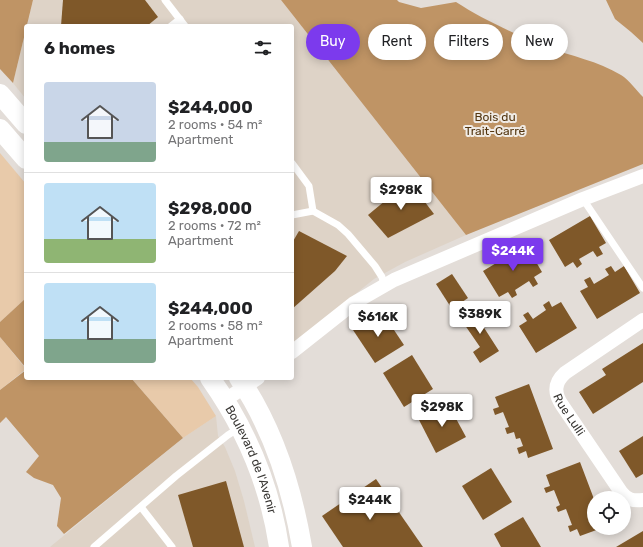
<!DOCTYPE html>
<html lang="en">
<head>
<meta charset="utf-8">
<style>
	:root { --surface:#fff; --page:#f6f6f6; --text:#202124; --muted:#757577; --line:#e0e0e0; --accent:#7c3aed }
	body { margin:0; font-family:Rubik,sans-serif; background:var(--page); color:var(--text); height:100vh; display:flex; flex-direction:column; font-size:15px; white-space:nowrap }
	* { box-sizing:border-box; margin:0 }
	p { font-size:13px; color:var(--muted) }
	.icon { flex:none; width:22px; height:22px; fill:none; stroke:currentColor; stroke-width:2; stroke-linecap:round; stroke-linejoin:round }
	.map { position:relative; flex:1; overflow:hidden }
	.panel { position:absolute; left:24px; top:24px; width:270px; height:356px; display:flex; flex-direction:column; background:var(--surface); border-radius:4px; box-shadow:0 2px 10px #0003 }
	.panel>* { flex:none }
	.top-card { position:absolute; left:306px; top:24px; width:277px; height:36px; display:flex; gap:8px }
	.tools { position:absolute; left:587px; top:491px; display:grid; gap:8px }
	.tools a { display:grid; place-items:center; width:44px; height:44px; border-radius:50%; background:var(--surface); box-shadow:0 2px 10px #0003; font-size:20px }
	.price { position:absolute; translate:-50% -34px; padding:0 9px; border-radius:4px; background:#fff; color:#222; font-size:13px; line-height:26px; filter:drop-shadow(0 1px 2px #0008) }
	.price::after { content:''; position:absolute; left:50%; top:24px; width:12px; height:9px; margin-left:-6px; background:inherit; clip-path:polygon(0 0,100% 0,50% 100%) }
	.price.on { background:var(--accent); color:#fff }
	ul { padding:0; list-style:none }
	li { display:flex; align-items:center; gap:12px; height:100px; padding:0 20px }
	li+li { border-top:1px solid var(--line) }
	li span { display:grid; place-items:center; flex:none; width:112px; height:80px; border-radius:4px; color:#555 }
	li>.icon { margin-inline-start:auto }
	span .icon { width:48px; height:48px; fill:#fffc; stroke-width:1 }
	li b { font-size:17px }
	h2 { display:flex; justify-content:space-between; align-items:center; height:48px; padding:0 20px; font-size:17px }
	.chip { padding:0 14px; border-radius:18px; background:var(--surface); box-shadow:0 2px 10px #0003; font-size:14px; line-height:36px }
	.chip.on { background:var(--accent); color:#fff }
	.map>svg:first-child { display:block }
	.built { fill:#ded3c7 }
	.green { fill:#e8caaa }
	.forest { fill:#bf9465 }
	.building { fill:#7f5829 }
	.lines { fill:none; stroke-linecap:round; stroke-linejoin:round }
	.lane { stroke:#fff; stroke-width:7 }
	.street { stroke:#fff; stroke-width:14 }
	.secondary { stroke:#fff; stroke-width:20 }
	.labels { text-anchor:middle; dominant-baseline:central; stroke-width:4; stroke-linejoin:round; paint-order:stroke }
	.park-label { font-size:12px; fill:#53350f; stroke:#f0ebe5 }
	.street-label { font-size:12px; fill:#3a3835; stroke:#f0ebe5 }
</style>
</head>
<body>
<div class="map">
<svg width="643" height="547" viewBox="0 0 643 547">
	<rect width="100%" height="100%" fill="#e3ddd8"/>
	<!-- built -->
	<g class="built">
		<polygon points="33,0 281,0 466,235 405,262 374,279 292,345 292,26 27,26"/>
		<polygon points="26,29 26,99 13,83"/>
		<polygon points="216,416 218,436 225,447 235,471 244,501 255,547 50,547 183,438"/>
	</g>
	<!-- green -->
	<g class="green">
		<polygon points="0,153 26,184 26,298 0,322"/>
		<polygon points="0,337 26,369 0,390"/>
		<polygon points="131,378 190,378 198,387 216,416 183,438"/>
	</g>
	<!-- forest -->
	<g class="forest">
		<polygon points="0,0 33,0 13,83 0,69"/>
		<path d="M281,0H397L399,2L421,8L456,2C482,19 517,35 546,47C571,56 598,61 621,75C629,80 636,90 643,97V164L466,235Z"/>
		<polygon points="606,0 643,0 643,43 631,32 615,19"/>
		<polygon points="26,298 26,368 0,337 0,322"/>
		<polygon points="26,370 26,378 131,378 183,438 64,534 57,526 61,498 53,485 34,478 26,472 39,456 6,417 0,423 0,390"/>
	</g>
	<!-- building -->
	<g class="building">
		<polygon points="63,0 145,0 158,17 147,26 61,26"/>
		<polygon points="409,181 434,214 388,238 368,215"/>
		<polygon points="590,216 606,243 599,247 603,254 597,257 593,251 579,259 582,264 577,268 573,262 565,267 549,240"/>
		<polygon points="299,231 347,256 335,271 292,309 292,243"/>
		<polygon points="526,245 542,272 534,277 538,284 533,287 529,281 515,290 517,295 512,298 508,292 499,297 483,271"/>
		<polygon points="611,266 615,272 624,266 640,293 597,319 580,291 588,287 584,280 590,277 594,284 609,275 605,269"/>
		<polygon points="452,274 468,298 452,309 436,284"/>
		<polygon points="549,301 552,307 561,302 577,328 536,353 519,326 527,321 523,315 528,312 533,319 546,310 543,305"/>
		<polygon points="476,307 485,321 481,323 499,351 480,363 473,352 480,347 460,318"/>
		<polygon points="382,312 404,345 375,363 353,330"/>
		<polygon points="643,343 643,382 593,414 579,392 606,375 602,369"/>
		<polygon points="412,355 433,389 404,407 383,373"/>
		<polygon points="529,384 553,449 528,458 526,451 519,454 517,448 523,446 520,438 516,439 514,432 507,434 505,428 509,427 503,412 495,415 493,409 499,407 495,397"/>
		<polygon points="447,402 466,437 436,453 418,418"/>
		<polygon points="643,436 643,474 636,478 619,451"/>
		<polygon points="580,462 594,499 594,528 602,528 580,536 577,529 570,532 568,526 572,525 566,509 558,512 556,507 560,505 554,490 546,493 544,488 550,486 546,475"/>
		<polygon points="491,468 512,502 483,520 462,486"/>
		<polygon points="376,479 423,547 343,547 322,516"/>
		<polygon points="226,481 244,547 193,547 178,495"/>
		<polygon points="523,517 541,547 501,547 494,534"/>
		<polygon points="643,531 643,547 616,547"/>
	</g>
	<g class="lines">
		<!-- lane -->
		<g class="lane">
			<polyline points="165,0 185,26"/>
			<polyline points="171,26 180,19"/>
			<polyline points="292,163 309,186 313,211"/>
			<polyline points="583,199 643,288"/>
			<polyline points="292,215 313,211 338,225 348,234 375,266 382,277 384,285"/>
			<polyline points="141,507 172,547"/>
			<polyline points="94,547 176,476 228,435 239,428"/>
		</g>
		<!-- street -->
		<g class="street">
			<path id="s1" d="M643,320L565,373C554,383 554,393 562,405L621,492C627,500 633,501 643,500"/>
			<polyline points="292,352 354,303 394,280 583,199 643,176"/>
			<polyline points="225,400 258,378"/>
		</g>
		<!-- secondary -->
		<g class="secondary">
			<polyline points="0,94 26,124"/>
			<polyline points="0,129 26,159"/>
			<path id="s2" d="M210,378C246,429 270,486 279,547"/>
			<path d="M239,378C273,428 292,488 302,547"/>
		</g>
	</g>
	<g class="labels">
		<!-- park labels -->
		<g class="park-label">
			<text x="495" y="117">Bois du<tspan x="495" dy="14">Trait-Carré</tspan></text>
		</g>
		<!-- street labels -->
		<g class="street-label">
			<text stroke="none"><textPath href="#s1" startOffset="142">Rue Lulli</textPath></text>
			<text stroke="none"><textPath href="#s2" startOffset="92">Boulevard de l'Avenir</textPath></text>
		</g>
	</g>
</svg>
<div class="tools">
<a><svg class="icon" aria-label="locate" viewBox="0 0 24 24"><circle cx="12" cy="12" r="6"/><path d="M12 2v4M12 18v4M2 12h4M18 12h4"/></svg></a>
</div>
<b class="price" style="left:401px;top:211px">$298K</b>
<b class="price on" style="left:513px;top:272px">$244K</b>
<b class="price" style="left:480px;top:335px">$389K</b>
<b class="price" style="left:378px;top:338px">$616K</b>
<b class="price" style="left:442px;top:428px">$298K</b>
<b class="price" style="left:370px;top:521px">$244K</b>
<div class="top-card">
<a class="chip on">Buy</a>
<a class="chip">Rent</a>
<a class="chip">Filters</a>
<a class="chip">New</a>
</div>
<section class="panel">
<h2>6 homes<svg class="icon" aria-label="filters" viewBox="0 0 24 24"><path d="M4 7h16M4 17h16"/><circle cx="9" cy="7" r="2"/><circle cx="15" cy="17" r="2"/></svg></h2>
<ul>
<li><span style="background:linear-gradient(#c9d6e8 75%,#7fa58c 0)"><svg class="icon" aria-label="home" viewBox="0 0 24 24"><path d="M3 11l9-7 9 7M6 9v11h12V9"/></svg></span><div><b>$244,000</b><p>2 rooms · 54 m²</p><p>Apartment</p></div></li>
<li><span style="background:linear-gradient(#bfe0f5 70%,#8fb573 0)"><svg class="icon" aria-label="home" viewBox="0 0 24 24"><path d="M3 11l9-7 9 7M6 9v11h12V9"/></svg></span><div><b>$298,000</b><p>2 rooms · 72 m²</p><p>Apartment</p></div></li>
<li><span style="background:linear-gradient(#bfe0f5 70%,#7fa58c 0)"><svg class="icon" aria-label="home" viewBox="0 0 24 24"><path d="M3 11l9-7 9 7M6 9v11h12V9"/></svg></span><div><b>$244,000</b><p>2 rooms · 58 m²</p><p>Apartment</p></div></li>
</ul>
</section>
</div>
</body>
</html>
